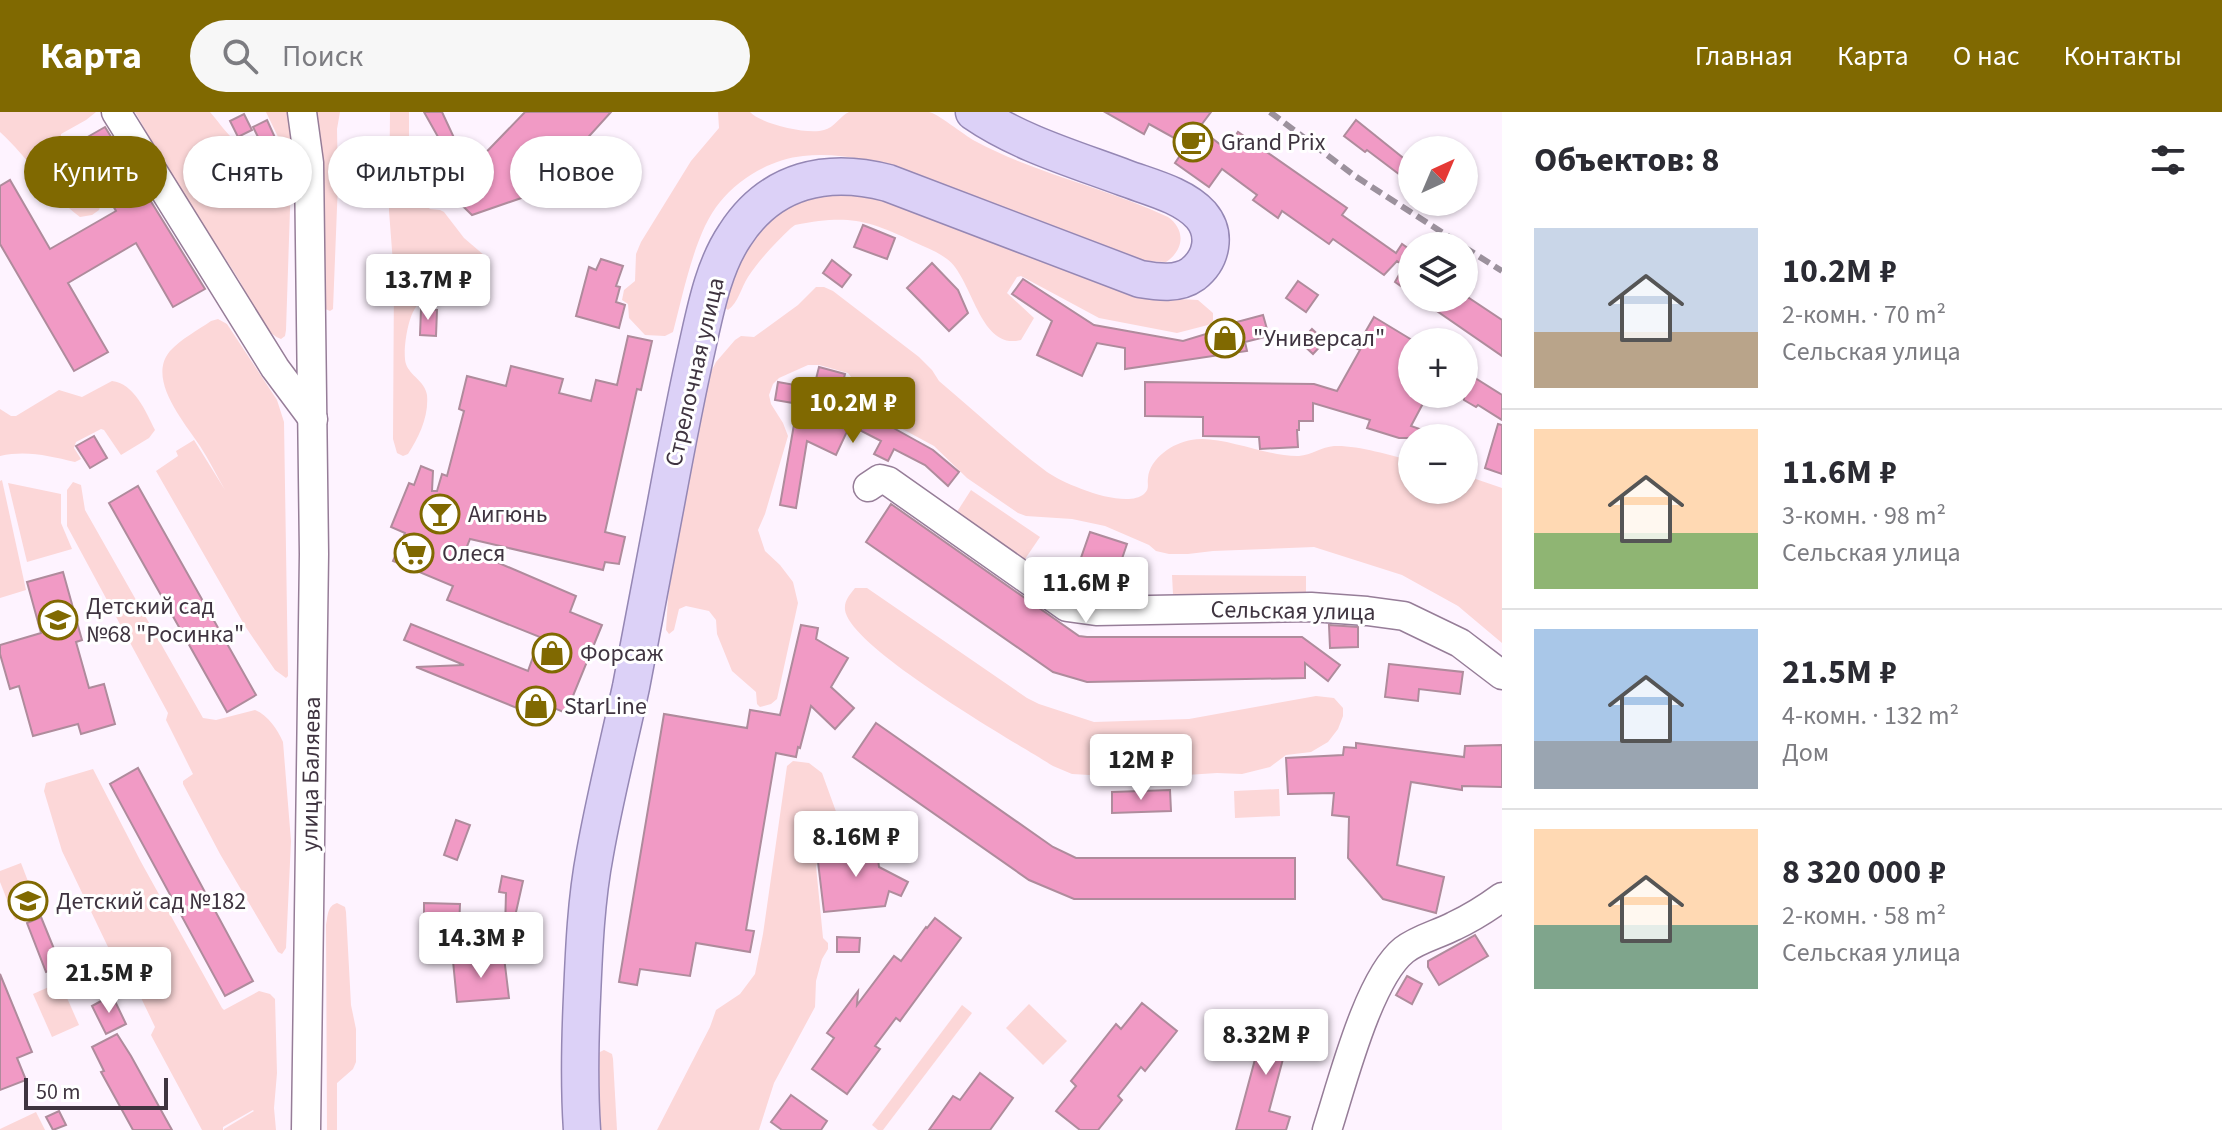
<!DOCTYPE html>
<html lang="ru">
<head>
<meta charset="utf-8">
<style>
	:root { --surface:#fff; --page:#f7f7f7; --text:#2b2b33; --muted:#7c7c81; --line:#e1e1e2; --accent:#806901 }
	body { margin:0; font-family:"Source Sans 3",sans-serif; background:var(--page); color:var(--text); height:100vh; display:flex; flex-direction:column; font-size:30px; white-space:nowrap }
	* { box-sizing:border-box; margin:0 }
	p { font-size:26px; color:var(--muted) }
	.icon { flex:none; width:44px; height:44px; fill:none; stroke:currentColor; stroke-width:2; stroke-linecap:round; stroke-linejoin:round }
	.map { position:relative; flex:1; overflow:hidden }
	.details { display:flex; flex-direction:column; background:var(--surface); width:720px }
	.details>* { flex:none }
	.top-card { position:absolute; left:24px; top:24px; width:760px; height:72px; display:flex; gap:16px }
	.needle { width:52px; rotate:44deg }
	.tools { position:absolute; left:1398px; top:24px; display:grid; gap:16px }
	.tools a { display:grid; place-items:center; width:80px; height:80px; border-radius:50%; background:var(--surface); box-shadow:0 2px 6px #0004; font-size:40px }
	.scale { position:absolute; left:24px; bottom:20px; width:144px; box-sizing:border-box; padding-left:8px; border:4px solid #3f3440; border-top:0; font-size:22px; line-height:28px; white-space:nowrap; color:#3f3440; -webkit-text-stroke:6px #fff; paint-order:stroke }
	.price { position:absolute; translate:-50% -68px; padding:0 18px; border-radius:8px; background:#fff; color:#222; font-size:26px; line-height:52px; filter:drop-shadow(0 2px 4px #0008) }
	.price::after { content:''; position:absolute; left:50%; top:48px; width:24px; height:18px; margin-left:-12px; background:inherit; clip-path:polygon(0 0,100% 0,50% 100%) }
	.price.selected { background:var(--accent); color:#fff }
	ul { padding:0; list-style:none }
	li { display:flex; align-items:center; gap:24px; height:200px; padding:0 32px }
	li+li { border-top:2px solid var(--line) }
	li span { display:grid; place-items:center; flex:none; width:224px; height:160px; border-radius:0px; color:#555 }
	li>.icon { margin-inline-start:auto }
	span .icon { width:96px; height:96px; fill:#fffc; stroke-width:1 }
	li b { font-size:34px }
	h2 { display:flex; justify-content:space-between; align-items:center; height:96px; padding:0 32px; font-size:34px }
	.tag { padding:0 28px; border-radius:36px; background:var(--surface); box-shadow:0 2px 6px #0004; font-size:28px; line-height:72px }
	.tag.selected { background:var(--accent); color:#fff }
	header { display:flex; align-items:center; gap:48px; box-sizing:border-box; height:112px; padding:0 40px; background:var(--accent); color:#fff }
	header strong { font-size:38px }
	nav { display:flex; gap:44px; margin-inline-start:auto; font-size:28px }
	.search { width:560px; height:72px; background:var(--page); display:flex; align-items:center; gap:20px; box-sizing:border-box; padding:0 28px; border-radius:44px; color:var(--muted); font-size:30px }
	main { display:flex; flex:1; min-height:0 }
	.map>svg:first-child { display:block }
	.green { fill:#fcd7d8 }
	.building { fill:#f19ac5; stroke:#af8b9c; stroke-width:2 }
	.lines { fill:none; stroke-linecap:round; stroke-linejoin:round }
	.minor-casing { stroke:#967d98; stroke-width:31 }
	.major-casing { stroke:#9587b4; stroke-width:39 }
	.minor { stroke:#fff; stroke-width:28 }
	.major { stroke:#dcd1f7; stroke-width:36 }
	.rail { stroke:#9c919d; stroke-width:6; stroke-dasharray:12 6; stroke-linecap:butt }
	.labels { text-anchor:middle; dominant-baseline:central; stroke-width:6; stroke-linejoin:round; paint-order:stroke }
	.poi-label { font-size:24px; fill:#3f3440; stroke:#fff; text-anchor:start }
	.street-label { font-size:24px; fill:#3f3440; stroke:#fff }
</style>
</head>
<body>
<header>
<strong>Карта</strong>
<div class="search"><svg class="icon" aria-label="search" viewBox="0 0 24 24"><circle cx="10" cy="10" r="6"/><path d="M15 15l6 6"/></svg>Поиск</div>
<nav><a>Главная</a><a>Карта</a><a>О нас</a><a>Контакты</a></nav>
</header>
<main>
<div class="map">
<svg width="1502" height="1018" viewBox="0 0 1502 1018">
	<rect width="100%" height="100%" fill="#fef3ff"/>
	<!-- green -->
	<g class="green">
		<path d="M0,0H96L86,8L61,22V28L100,95L99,98L92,103L80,105C49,82 29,46 0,20Z"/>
		<path d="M135,0H210C230,23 245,53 279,32L280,29L266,0H287L292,37L286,218L285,224L281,227C262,221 249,185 239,168C222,140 202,114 185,86C167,58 152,29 135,0Z"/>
		<polygon points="313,0 340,0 337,17 338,71 333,197 330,199 321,195"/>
		<path d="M390,0H409V56L424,91L430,97L440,98L444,100L464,126L485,144L487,149V153L456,189C446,191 428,186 419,192C408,199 402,241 406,252C410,264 425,269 427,283C429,304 419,325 408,342L403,344L397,341L393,327L394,164L389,99Z"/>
		<path d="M718,0H750C761,12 808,23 824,18C834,16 840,4 849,0C854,0 921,0 929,0C937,1 964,23 975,29C1036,62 1105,75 1168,105C1186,118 1184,138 1166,150L1142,149C1089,129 1036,109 983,89C927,68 864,37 803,44C772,47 739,66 720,90C695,119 683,183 673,220L665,224L645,223L629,206L628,192L622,188L624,178L635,169L636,142L641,130L691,49L719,16Z"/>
		<path d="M825,81L864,83L889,90L1140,185L1198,188L1213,201V209L1208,213L1177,221L1099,206L1021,164L1017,165L1007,181L1034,206L1021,228C979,239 973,166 947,147C938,140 925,135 914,130C866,107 847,103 795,113L791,116C775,131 760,147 748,165C741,176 738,191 728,198L725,196C735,137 766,96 825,81Z"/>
		<path d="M816,175H824L833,179L919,245L932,258L939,269C975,299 1009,332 1047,360C1064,372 1125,398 1144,382C1150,377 1147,373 1148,366C1150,346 1173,331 1191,328C1220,322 1267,345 1299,344C1311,343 1322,335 1334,334C1357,333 1390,343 1412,349V378H1464V363L1502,376V531L1458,494L1402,463L1314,435L1213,439L1188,442H1169L1156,439L1149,433L1105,414L1072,407L1026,404L1018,401L967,366L934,334L884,307L848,261L819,253H808L779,266L773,272L769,283L771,292L783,311L788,324L765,402L758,418L765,439L780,453L793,470L798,491L777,587L771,592L760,595L757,592L756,580L732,559L717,522L716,508L709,499L686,494L679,497L674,518L669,522L666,518L668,486L689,345L705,271L716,250L735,228L741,224L754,225L798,193Z"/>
		<path d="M218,207L227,212L277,288L284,310L288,564L286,566L275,558L245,514L156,359L178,344L176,339L194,328L225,378C217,364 209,348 200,334C185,311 146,267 170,239C181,227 198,218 211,209Z"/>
		<path d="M112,269C134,271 146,300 155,318L149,326L121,343L104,318L101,317L76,330L74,336L81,347L75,350C49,344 27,338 0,344V297L11,304H16L59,278L82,285Z"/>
		<polygon points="2,368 26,478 0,486 0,369"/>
		<path d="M73,370L81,373L85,398L203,606L216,608L255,598C268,603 278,618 283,630L291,729L286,836L282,842L278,840L220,742L183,672V669L193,662L166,608L168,601L67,414V378Z"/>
		<polygon points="8,371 61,382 61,411 72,437 27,450"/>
		<polygon points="971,378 1040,425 1023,450 955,403"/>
		<polygon points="1172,463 1306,464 1306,483 1173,482"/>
		<path d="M855,476H867L1027,586L1039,592L1094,610L1189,607L1316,584L1334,586L1343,596V604L1338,617L1328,630L1311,640L1286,643L1270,655L1242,662L1217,661L1141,666L1072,662L1053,654C1016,631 850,536 845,498C844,488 850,483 855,476Z"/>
		<polygon points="793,649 809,651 822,661 838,705 838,714 823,738 816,754 823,826 828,831 828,837 822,847 816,869 815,895 774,971 759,1018 657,1018 710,915 716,898 740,882 755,862 763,822 787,654"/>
		<polygon points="93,657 141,750 222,896 224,898 259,879 270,882 275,887 277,961 274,996 276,1018 224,1018 224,1017 254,999 260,1008 253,998 223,1015 223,1018 202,1018 153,927 151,923 155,915 121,844 108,835 62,739 44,679 46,671"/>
		<polygon points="1279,677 1280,704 1235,706 1234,679"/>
		<polygon points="21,751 39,798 15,808 0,770 0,759"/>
		<path d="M337,791L345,795L346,800L351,893L356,917V950L353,957L337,971V1018H327L326,813C328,804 327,794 337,791Z"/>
		<polygon points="60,870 79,913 52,925 33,882"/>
		<polygon points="1029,892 1067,929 1043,953 1006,916"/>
		<polygon points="962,893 972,901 883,1018 878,1018 872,1013"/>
		<polygon points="604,938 612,942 613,947 617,1018 598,1018 598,941"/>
		<polygon points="36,1000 45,1018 0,1018 0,1017"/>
	</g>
	<!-- building -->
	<g class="building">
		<polygon points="424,0 442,0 469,58 525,0 611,0 553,64 530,83 472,103 443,75 434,78 424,45 446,39"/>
		<polygon points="1105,0 1211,0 1199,16 1226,37 1238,20 1347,96 1342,103 1396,141 1402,132 1412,139 1412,182 1395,170 1404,154 1397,149 1384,163 1333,127 1329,132 1282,99 1278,106 1253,88 1257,83 1222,57 1209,75 1175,51 1187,33 1149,12 1144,22"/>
		<polygon points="244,2 252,18 238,25 230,9"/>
		<polygon points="267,8 277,30 264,37 253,15"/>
		<polygon points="1356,8 1412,53 1412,72 1367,38 1365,40 1344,24"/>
		<polygon points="105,15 205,177 173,195 136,131 68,171 108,240 74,259 0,132 0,74 10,68 50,137 116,99 77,31"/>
		<polygon points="863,113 895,126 887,147 854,135"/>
		<polygon points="601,147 623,154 616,174 620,175 616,190 625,193 619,216 576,204 589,155 596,158"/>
		<polygon points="832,148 851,163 842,175 823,161"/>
		<polygon points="932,151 958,178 968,201 949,219 907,176"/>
		<polygon points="1023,167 1094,213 1183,229 1216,219 1214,216 1263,203 1269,224 1245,230 1247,239 1125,257 1125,236 1097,231 1082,264 1037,243 1052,209 1012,182"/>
		<polygon points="1298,169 1318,183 1306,200 1286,186"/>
		<polygon points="1418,186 1469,186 1502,208 1502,244"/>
		<polygon points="421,197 437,198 436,224 420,223"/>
		<polygon points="1374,205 1412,228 1412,282 1428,282 1411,314 1439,324 1439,326 1399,326 1367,316 1370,308 1313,291 1313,309 1299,309 1299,318 1297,318 1298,335 1260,337 1259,325 1203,324 1203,305 1145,304 1145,270 1314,272 1337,279 1360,238 1356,236"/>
		<polygon points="1312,217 1325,229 1313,242 1300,230"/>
		<polygon points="628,224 652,229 641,278 637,277 605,420 625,425 619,452 605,450 603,458 470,427 466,437 576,484 570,500 602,513 566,601 549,594 544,607 416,555 464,553 404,528 411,512 528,559 540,525 447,488 453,474 393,449 405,421 391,415 409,371 414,373 421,354 433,359 432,379 437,379 442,362 447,364 464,299 459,297 467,264 506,274 511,254 563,267 559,281 591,289 596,268 617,273"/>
		<polygon points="819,255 845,262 841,278 815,271"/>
		<polygon points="1464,259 1502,283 1502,308 1478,293 1476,295 1464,288"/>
		<polygon points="778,270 795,273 793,291 775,288"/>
		<polygon points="843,288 933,338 959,360 948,374 925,353 894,337 888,349 874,342 881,329 850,313 836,343 807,329 796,396 780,393 796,301 832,307"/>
		<polygon points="1498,312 1502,313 1502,362 1485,356"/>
		<polygon points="94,324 107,346 90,356 76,334"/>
		<polygon points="138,374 256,583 227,600 109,391"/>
		<polygon points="891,392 1079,524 1087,525 1302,525 1340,553 1328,569 1305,551 1305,566 1087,570 1053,560 866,430"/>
		<polygon points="1090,420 1127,432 1112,476 1075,463"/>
		<polygon points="63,460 82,528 76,530 89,576 104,572 115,612 81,622 78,612 33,624 19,574 10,577 0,542 0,533 41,521 27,470"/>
		<polygon points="801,513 818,516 816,527 848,546 831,575 854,596 835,617 811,594 800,636 798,635 796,645 776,641 746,818 754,819 750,840 696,831 690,864 640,857 637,873 619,870 664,602 747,616 750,598 780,603"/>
		<polygon points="1329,513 1358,515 1358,535 1330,536"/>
		<polygon points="1389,552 1463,560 1460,582 1419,577 1418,589 1385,585"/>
		<polygon points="876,611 1053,735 1076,746 1295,746 1295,787 1074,787 1029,768 853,645"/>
		<polygon points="1356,631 1464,645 1465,634 1502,633 1502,675 1462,674 1462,678 1411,670 1397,753 1444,765 1436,801 1383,787 1348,746 1349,705 1332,703 1334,681 1288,682 1286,646 1343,643 1344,635 1356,636"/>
		<polygon points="138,656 253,869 225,884 110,672"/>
		<polygon points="1170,678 1171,699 1112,701 1112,680"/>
		<polygon points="456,708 470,713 457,748 444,743"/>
		<polygon points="855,724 863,738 877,738 879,755 908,770 901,784 889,779 885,794 824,800 818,750"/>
		<polygon points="502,764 523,769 512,818 505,817 506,781 499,780"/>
		<polygon points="424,791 460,792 459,817 424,816"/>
		<polygon points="41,805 61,854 46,860 27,811"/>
		<polygon points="935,806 961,826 900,909 896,906 875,934 880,937 847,982 812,957 834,926 827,921 858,879 857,893 894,844 901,849 926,815 927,816"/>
		<polygon points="1475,823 1488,844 1439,873 1428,855 1428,849"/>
		<polygon points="837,825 860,826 859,840 837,840"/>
		<polygon points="504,845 509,886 457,890 453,849"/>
		<polygon points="0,862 32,940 17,946 26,968 0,978"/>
		<polygon points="1407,864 1422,872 1412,892 1396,883"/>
		<polygon points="112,883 126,912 106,922 92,894"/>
		<polygon points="1142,891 1177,919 1145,959 1141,955 1118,984 1122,988 1098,1018 1080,1018 1056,999 1076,974 1071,969 1116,912 1121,917"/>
		<polygon points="1268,899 1294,906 1269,999 1290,1005 1286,1018 1236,1018"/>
		<polygon points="117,922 131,944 172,1018 133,1018 101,960 104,959 92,935"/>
		<polygon points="980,961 1013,986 990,1018 929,1018 953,984 960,988"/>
		<polygon points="791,983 827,1009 821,1018 782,1018 771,1010"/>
		<polygon points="59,999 66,1013 53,1018 46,1005"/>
	</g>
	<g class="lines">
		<!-- minor casing -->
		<g class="minor-casing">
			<g id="minor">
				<polyline points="116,0 275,256 313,307"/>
				<polyline points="302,0 309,51 314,442 306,1018"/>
				<polyline points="868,375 880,367 888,369 1067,495 1096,499 1311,495 1367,499 1404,504 1460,531 1502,563"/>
				<path d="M1327,1018C1342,972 1368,867 1404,838C1418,827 1439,822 1454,814C1471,806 1487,796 1502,785"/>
			</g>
		</g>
		<!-- major casing -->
		<g class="major-casing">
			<path id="major" d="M582,1018C579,974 580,929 582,885C584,837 586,788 595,741C605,685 619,630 631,575C643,514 654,452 666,391C676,337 686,284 698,231C706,195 714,154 735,123C771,67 828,55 888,71L1140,167C1158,170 1178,173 1193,162C1212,147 1217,122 1201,103C1183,83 1149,75 1125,66C1074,47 1019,31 974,0"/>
		</g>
		<!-- minor -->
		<use href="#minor" class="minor"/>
		<!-- major -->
		<use href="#major" class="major"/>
		<!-- rail -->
		<g class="rail">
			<polyline points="1270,0 1355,64 1463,134"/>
			<polyline points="1464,135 1502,159"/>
		</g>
	</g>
	<!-- icons -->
	<defs>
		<g id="cafe-ring" transform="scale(2)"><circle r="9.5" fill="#fff" stroke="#806901" stroke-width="1.5"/><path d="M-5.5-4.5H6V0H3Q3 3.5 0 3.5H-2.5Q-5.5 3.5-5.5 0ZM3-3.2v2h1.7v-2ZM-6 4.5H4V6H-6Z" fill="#806901"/></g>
		<g id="shop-ring" transform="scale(2)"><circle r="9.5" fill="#fff" stroke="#806901" stroke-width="1.5"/><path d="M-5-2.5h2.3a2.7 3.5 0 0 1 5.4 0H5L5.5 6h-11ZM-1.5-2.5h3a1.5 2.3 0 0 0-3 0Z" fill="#806901"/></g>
		<g id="bar-ring" transform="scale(2)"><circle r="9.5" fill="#fff" stroke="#806901" stroke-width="1.5"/><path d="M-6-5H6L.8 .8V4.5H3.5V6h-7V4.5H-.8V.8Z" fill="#806901"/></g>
		<g id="supermarket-ring" transform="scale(2)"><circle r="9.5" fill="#fff" stroke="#806901" stroke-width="1.5"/><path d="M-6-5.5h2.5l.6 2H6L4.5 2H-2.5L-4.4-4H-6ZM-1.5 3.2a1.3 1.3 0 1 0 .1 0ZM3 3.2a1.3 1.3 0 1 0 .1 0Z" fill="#806901"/></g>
		<g id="school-ring" transform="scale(2)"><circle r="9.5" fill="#fff" stroke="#806901" stroke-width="1.5"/><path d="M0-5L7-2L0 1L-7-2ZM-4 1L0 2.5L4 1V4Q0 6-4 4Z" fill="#806901"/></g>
	</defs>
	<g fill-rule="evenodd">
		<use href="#cafe-ring" x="1193" y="30"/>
		<use href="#shop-ring" x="1225" y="226"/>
		<use href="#bar-ring" x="440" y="402"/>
		<use href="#supermarket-ring" x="414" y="441"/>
		<use href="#school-ring" x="58" y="508"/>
		<use href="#shop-ring" x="552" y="541"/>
		<use href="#shop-ring" x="536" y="594"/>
		<use href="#school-ring" x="28" y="789"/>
	</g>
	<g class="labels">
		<!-- poi labels -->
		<g class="poi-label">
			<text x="1221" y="30">Grand Prix</text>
			<text x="1253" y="226">"Универсал"</text>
			<text x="468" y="402">Аигюнь</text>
			<text x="442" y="441">Олеся</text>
			<text x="86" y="494">Детский сад<tspan x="86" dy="28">№68 "Росинка"</tspan></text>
			<text x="580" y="541">Форсаж</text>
			<text x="564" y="594">StarLine</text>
			<text x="56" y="789">Детский сад №182</text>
		</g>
		<!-- street labels -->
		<g class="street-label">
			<text transform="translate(695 260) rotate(-77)">Стрелочная улица</text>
			<text transform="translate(1293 499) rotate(1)">Сельская улица</text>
			<text transform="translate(311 662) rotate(-89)">улица Баляева</text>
		</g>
	</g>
</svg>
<div class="tools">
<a><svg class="needle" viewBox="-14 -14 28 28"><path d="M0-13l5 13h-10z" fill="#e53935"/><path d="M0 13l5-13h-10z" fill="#7c7c81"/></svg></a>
<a><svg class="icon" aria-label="layers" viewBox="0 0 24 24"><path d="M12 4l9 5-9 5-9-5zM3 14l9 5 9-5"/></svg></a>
<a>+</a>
<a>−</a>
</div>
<div class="scale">50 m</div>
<b class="price" style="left:428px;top:210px">13.7M ₽</b>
<b class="price selected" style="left:853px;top:333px">10.2M ₽</b>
<b class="price" style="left:1086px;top:513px">11.6M ₽</b>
<b class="price" style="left:1141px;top:690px">12M ₽</b>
<b class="price" style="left:856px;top:767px">8.16M ₽</b>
<b class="price" style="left:481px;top:868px">14.3M ₽</b>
<b class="price" style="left:109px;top:903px">21.5M ₽</b>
<b class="price" style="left:1266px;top:965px">8.32M ₽</b>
<div class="top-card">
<a class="tag selected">Купить</a>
<a class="tag">Снять</a>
<a class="tag">Фильтры</a>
<a class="tag">Новое</a>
</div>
</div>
<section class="details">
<h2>Объектов: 8<svg class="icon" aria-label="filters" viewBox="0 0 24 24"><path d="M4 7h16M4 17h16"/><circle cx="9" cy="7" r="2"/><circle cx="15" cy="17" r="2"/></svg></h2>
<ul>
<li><span style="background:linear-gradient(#c9d6e8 65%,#b9a48a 0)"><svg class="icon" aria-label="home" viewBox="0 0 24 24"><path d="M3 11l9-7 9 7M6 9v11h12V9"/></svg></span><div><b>10.2M ₽</b><p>2-комн. · 70 m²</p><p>Сельская улица</p></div></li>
<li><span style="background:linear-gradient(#ffd9b3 65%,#8fb573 0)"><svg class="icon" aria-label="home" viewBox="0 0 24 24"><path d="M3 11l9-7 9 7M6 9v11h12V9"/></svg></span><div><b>11.6M ₽</b><p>3-комн. · 98 m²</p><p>Сельская улица</p></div></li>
<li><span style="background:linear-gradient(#a9c7e8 70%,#9aa5b1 0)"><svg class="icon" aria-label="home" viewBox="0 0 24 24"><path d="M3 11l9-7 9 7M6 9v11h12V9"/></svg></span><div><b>21.5M ₽</b><p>4-комн. · 132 m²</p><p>Дом</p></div></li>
<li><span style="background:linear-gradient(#ffd9b3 60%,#7fa58c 0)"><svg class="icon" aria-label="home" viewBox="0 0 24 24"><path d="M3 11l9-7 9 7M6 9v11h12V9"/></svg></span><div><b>8 320 000 ₽</b><p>2-комн. · 58 m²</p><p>Сельская улица</p></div></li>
</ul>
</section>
</main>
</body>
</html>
